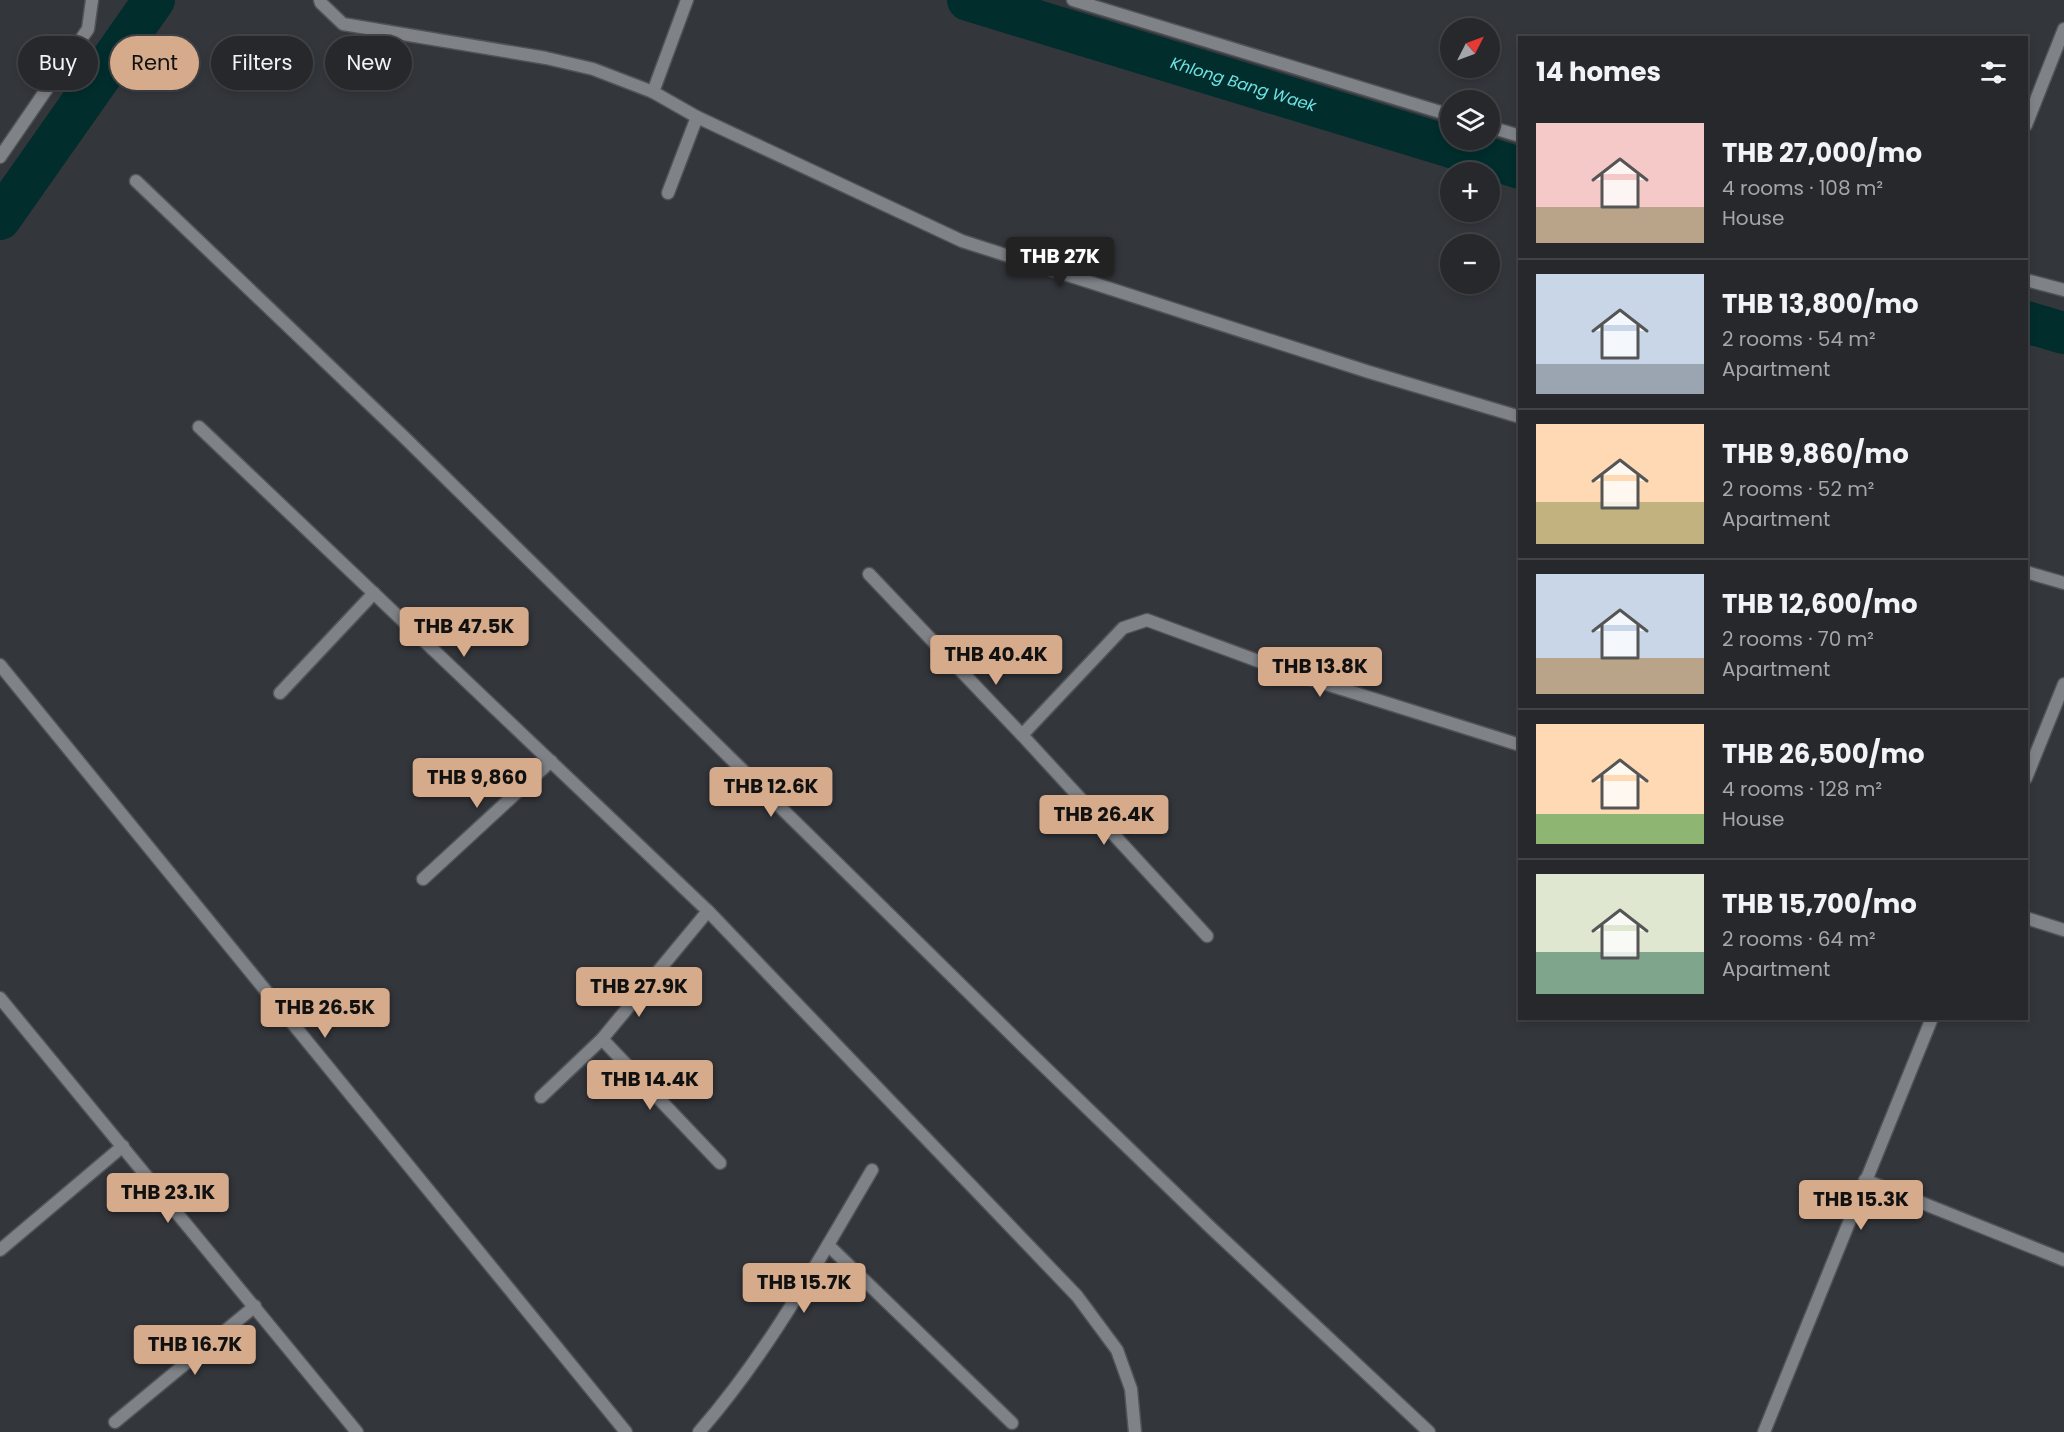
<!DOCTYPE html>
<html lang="en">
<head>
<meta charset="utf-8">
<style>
	:root { --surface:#26282c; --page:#2e3034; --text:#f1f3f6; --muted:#a4a6a9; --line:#424448; --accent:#d6ab8b }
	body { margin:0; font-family:Poppins,sans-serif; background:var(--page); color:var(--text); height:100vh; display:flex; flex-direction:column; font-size:22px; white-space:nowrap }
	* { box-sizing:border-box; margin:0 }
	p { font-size:20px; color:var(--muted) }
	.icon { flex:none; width:33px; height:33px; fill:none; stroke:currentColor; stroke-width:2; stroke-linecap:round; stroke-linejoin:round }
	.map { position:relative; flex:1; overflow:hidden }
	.sheet { position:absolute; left:1518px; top:36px; width:510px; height:984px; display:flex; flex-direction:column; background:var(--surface); border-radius:0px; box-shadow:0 3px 9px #0003,0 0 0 2px var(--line) }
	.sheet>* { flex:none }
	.banner { position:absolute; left:18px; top:36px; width:570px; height:54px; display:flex; gap:12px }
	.needle { width:39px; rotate:48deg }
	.tools { position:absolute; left:1440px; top:18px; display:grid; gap:12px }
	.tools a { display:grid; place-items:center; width:60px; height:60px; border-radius:50%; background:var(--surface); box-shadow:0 3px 9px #0003,0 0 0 2px var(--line); font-size:30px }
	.price { position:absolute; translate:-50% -51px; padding:0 14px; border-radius:6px; background:var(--accent); color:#111; font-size:20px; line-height:39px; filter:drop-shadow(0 2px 3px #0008) }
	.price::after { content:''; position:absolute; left:50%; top:36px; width:18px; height:14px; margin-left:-9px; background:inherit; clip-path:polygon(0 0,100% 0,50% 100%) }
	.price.selected { background:#222; color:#fff }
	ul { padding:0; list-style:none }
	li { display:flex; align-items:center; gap:18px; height:150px; padding:0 18px }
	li+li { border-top:2px solid var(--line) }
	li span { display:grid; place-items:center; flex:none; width:168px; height:120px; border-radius:0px; color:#555 }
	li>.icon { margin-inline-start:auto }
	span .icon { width:72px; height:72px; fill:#fffc; stroke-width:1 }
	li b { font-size:26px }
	h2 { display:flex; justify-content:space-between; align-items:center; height:72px; padding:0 18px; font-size:26px }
	.chip { padding:0 21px; border-radius:27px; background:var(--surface); box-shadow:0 3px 9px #0003,0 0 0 2px var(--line); font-size:21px; line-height:54px }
	.chip.selected { background:var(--accent); color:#111 }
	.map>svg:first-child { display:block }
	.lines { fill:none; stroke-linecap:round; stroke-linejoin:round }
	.canal { stroke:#012d2d; stroke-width:42 }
	.lane-casing { stroke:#505357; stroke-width:15 }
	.street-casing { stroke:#505357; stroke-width:15 }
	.lane { stroke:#7f8388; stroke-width:12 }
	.street { stroke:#7f8388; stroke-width:12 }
	.labels { text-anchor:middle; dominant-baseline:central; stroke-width:5; stroke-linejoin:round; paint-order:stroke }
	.water-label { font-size:16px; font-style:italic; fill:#6fe2e3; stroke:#33363b }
</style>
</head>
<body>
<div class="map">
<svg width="2064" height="1432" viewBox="0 0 2064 1432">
	<rect width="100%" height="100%" fill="#33363b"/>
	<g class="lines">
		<!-- canal -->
		<g class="canal">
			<path id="s1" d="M968,0L1520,168"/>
			<polyline points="0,219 154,0"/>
			<polyline points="2026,322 2064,333"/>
		</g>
		<!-- lane casing -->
		<g class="lane-casing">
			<g id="lane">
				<polyline points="653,92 687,0"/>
				<polyline points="668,193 697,117"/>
			</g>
		</g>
		<!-- street casing -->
		<g class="street-casing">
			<g id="street">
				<polyline points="320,0 321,3 343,24 546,58 593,69 653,92 697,117 962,241 1369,372 1520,417"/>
				<polyline points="1073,0 1450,115"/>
				<polyline points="2026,125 2064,29"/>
				<polyline points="1490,127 1520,136"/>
				<polyline points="0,157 88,29 92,0"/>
				<polyline points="136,181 405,438 1019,1042 1209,1226 1429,1432"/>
				<polyline points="2026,280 2064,290"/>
				<polyline points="199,427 708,911 1077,1296 1117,1350 1131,1389 1135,1432"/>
				<polyline points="2026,572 2064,583"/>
				<polyline points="869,574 1022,735 1123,628 1147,620 1288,672 1520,745"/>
				<polyline points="0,665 626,1432"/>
				<polyline points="280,693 374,593"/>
				<polyline points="1022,735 1207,936"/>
				<polyline points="2026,778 2064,684"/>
				<polyline points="423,879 551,761"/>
				<polyline points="2026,918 2064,930"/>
				<polyline points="0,998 357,1432"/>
				<polyline points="602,1039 720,1163"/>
				<polyline points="541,1097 602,1039 708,911"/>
				<polyline points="1865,1180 2064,1260"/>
				<polyline points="828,1245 1012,1423"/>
				<polyline points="0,1250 123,1146"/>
				<polyline points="115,1422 255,1306"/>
				<path d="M699,1432C769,1352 818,1261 872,1170"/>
				<polyline points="1764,1432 1932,1018"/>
			</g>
		</g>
		<!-- lane -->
		<use href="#lane" class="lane"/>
		<!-- street -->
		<use href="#street" class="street"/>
	</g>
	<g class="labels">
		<!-- water labels -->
		<g class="water-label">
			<text stroke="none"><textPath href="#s1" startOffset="288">Khlong Bang Waek</textPath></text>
		</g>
	</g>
</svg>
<div class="tools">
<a><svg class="needle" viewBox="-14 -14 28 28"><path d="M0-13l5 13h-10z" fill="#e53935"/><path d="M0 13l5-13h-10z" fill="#a4a6a9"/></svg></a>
<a><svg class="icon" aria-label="layers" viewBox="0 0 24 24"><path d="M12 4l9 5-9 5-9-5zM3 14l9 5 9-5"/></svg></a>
<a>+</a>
<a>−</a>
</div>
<b class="price selected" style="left:1060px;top:288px">THB 27K</b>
<b class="price" style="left:464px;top:658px">THB 47.5K</b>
<b class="price" style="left:996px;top:686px">THB 40.4K</b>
<b class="price" style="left:1320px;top:698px">THB 13.8K</b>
<b class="price" style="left:477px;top:809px">THB 9,860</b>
<b class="price" style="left:771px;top:818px">THB 12.6K</b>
<b class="price" style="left:1104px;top:846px">THB 26.4K</b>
<b class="price" style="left:639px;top:1018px">THB 27.9K</b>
<b class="price" style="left:325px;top:1039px">THB 26.5K</b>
<b class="price" style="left:650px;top:1111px">THB 14.4K</b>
<b class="price" style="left:168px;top:1224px">THB 23.1K</b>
<b class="price" style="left:1861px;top:1231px">THB 15.3K</b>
<b class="price" style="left:804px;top:1314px">THB 15.7K</b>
<b class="price" style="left:195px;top:1376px">THB 16.7K</b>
<div class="banner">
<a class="chip">Buy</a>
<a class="chip selected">Rent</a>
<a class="chip">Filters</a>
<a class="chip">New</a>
</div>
<section class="sheet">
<h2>14 homes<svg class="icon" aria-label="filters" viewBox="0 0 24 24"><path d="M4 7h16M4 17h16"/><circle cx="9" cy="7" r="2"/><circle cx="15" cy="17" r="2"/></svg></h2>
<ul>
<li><span style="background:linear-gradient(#f6c9c9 70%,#b9a48a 0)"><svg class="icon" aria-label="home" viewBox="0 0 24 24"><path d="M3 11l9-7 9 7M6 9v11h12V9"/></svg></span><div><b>THB 27,000/mo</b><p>4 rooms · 108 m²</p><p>House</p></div></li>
<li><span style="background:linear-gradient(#c9d6e8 75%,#9aa5b1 0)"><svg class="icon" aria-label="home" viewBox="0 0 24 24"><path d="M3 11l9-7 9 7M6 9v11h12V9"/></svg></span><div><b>THB 13,800/mo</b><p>2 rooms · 54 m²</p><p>Apartment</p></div></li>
<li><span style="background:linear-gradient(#ffd9b3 65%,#c2b280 0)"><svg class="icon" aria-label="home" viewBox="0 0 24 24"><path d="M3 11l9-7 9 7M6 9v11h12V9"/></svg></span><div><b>THB 9,860/mo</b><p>2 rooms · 52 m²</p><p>Apartment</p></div></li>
<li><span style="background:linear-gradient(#c9d6e8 70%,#b9a48a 0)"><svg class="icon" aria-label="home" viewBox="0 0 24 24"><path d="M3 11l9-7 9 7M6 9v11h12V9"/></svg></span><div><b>THB 12,600/mo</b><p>2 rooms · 70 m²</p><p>Apartment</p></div></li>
<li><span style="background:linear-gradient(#ffd9b3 75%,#8fb573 0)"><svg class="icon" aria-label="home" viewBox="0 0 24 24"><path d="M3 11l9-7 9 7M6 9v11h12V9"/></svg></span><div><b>THB 26,500/mo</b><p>4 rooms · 128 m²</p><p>House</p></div></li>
<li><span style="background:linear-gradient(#dfe7d0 65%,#7fa58c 0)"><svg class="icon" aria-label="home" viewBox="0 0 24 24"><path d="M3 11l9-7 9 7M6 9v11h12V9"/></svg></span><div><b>THB 15,700/mo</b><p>2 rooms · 64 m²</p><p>Apartment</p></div></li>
</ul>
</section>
</div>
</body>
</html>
